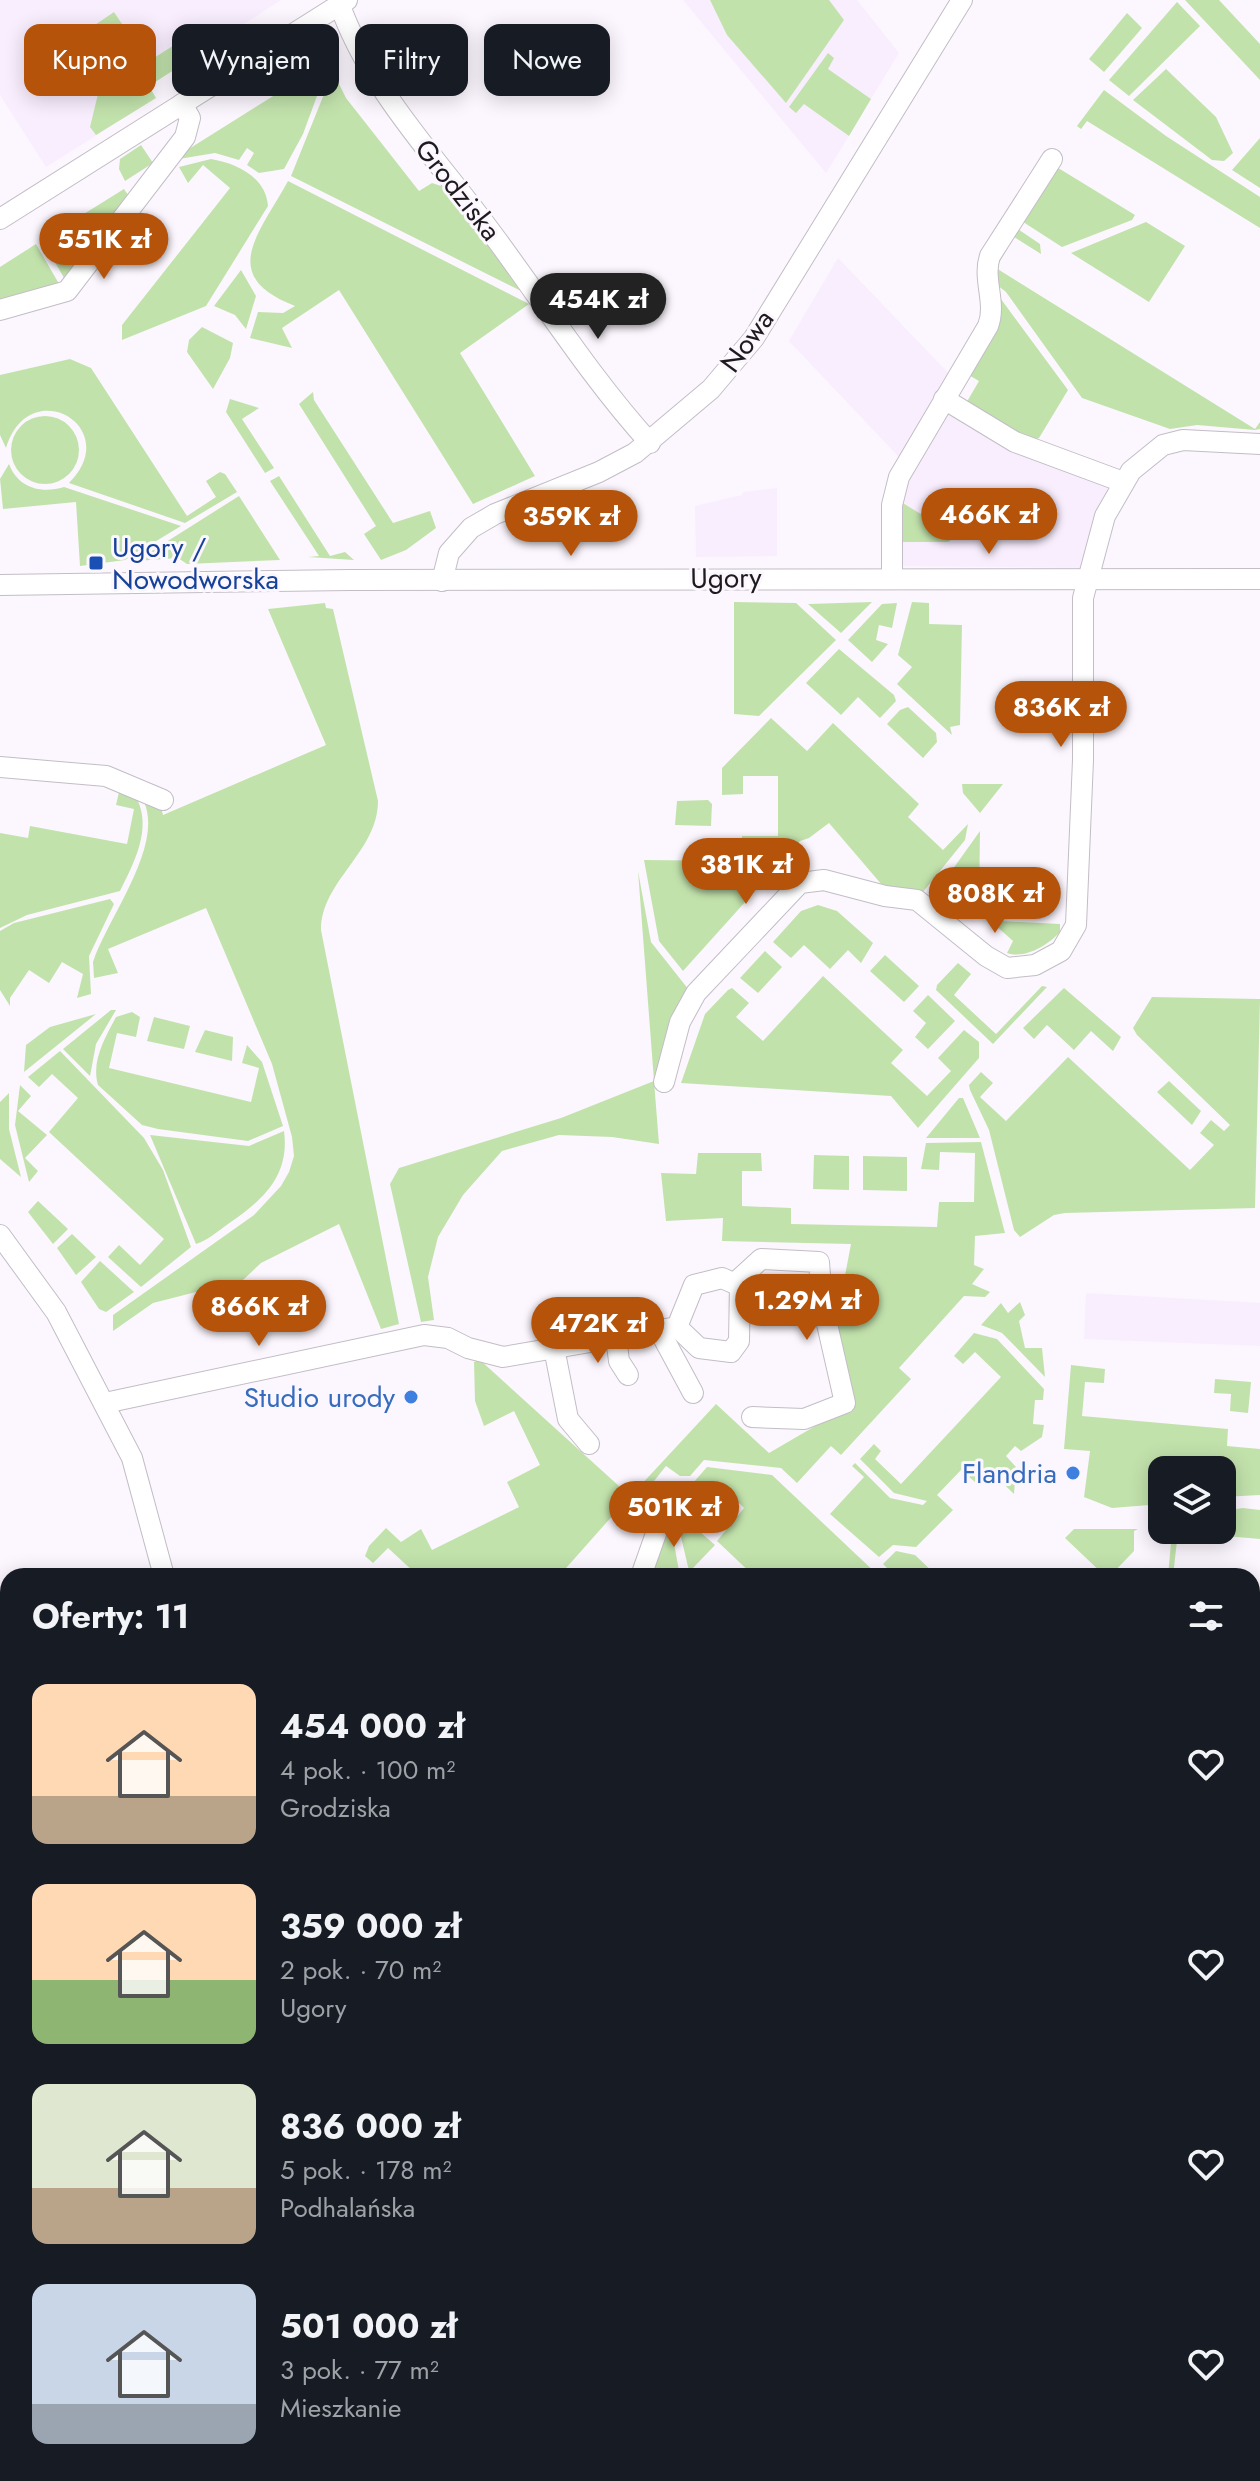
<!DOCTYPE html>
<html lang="pl">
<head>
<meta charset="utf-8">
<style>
	:root { --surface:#171b24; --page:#20242c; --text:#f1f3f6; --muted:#9ea1a6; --accent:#b45309 }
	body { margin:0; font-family:Jost,sans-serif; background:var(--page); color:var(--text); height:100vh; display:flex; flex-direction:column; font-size:30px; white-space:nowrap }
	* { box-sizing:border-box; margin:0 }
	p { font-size:26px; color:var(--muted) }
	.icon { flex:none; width:44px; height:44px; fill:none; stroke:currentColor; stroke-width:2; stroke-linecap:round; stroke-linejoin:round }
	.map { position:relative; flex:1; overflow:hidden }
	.drawer { position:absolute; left:0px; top:1568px; width:1260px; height:914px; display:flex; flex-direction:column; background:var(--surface); border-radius:24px 24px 0 0; box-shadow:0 4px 20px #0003 }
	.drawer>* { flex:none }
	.guide { position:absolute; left:24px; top:24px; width:800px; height:72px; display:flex; gap:16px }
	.controls { position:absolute; left:1148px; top:1456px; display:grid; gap:16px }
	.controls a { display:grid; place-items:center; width:88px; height:88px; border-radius:16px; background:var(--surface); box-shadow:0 4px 20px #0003; font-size:40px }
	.price { position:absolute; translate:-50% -68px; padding:0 18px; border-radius:28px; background:var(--accent); color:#fff; font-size:26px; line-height:52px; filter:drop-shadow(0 2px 4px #0008) }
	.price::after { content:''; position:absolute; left:50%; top:48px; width:24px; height:18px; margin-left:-12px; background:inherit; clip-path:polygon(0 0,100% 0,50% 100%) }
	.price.active { background:#222; color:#fff }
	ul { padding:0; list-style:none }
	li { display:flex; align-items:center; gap:24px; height:200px; padding:0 32px }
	li span { display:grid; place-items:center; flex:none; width:224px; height:160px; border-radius:16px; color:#555 }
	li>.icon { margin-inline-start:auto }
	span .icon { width:96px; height:96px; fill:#fffc; stroke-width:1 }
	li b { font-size:34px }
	h2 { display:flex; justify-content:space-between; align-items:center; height:96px; padding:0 32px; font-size:34px }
	.chip { padding:0 28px; border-radius:16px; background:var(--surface); box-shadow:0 4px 20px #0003; font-size:28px; line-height:72px }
	.chip.active { background:var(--accent); color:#fff }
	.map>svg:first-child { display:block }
	.built { fill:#f9eefe }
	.green { fill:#c2e2ac }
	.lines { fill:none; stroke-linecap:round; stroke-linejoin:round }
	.street-casing { stroke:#c3bdc6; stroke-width:22 }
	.secondary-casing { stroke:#c3bdc6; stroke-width:32 }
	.street { stroke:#fff; stroke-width:20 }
	.secondary { stroke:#fff; stroke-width:30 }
	.transit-dot { fill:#1a4fb4; stroke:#fcf7fe; stroke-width:3 }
	.shop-dot { fill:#3f7fe0; stroke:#fcf7fe; stroke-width:3 }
	.labels { text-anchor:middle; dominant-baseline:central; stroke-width:6; stroke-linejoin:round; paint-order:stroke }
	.street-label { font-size:28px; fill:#1d1b1e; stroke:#fcf7fe }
	.transit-label { font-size:28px; fill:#164399; stroke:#fcf7fe; text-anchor:start }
	.shop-label { font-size:28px; fill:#366cbe; stroke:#fcf7fe; text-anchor:end }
</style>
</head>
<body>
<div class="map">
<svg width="1260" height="2481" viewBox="0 0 1260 2481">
	<rect width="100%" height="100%" fill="#fcf7fe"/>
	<!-- built -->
	<g class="built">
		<polygon points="0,0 281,0 149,86 156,98 46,167 0,95"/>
		<polygon points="683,0 857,0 899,53 871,99 827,69 804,103 849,136 826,173"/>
		<polygon points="838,258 950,375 900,458 789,341"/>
		<polygon points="944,399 1123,482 1089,568 892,566 892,505"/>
		<polygon points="777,488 777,556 696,557 695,506 742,495 743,492"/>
		<polygon points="1086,1293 1260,1303 1260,1346 1084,1339"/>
		<polygon points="8,1671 8,1836 0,1837 0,1673"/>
	</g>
	<!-- green -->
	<g class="green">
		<polygon points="710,0 829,0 844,20 786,103 727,35"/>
		<polygon points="1185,0 1219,0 1260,44 1260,80"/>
		<polygon points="1177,2 1200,26 1129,96 1109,80"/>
		<polygon points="114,12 126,30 111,40 123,58 89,81 71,54 50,67 45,59"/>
		<polygon points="1127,13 1142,28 1104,72 1089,59"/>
		<polygon points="182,40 197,55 149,86 156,98 96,135 90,127 98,94"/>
		<polygon points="828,53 834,58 828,69 871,99 849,136 804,104 796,113 789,107"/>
		<polygon points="318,68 327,69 303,134 284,169 259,173 247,165 254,153 247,148 239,160 215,153 179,159 184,152"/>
		<polygon points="1166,69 1216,117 1233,153 1224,161 1212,160 1133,100"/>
		<polygon points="333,72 346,98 419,191 432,183 444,187 523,292 291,176"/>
		<polygon points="1104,90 1166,136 1260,197 1260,228 1087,121 1081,129 1077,126"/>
		<polygon points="1260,138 1260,188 1232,170"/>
		<polygon points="141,145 153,163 125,181 119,169 120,159"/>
		<path d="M211,159C236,163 266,177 268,206L206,306L122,340V325L230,188L203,165L188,183L179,167Z"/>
		<polygon points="1055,166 1135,215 1132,220 1062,247 1020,220"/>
		<path d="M288,181L529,304L460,353L535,476L473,504L339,290L282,328L292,348L250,338L258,312L283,313L295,306C217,276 259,234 288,181Z"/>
		<polygon points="124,189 132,201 67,283 42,240"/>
		<polygon points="1146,222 1185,246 1149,302 1071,253"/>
		<polygon points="1015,227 1040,244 1041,254 1014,237 996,268 1255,429 1260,422 1260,429 1255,430 1197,425 1170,429 1082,398 1006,292 997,285 995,259"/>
		<polygon points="36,244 62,289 0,302 0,267"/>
		<polygon points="241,270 256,296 246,329 235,315 214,306"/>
		<polygon points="998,295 1068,390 1039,438 1032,441 965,405 979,381 967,374"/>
		<polygon points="202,327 233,343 230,358 213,389 187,352 189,340"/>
		<path d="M70,359L91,368L187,516L216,497L206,481L220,472L225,474L237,492L185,523L69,483C125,427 29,372 6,448L0,435V375Z"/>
		<polygon points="313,392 314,400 393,523 430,511 436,528 406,550 381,560 364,534 376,526 299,404"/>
		<polygon points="230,399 259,408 242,419 274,468 265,473 226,412"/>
		<circle cx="45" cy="450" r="34"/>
		<path d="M9,464C18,488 41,494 64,487L181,526L125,560L80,566L76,502L3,509L0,479Z"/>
		<polygon points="279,476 330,556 345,552 354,560 308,557 319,556 270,481"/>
		<polygon points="239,496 280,560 187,564 178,558 136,561"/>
		<polygon points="901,502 954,534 955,537 948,542 900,542"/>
		<polygon points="734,602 796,603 836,640 759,716 734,714"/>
		<polygon points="872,602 841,633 808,604"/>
		<polygon points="912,602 929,603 929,624 962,625 960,725 950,727 952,735 897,684 912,667 898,655"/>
		<path d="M325,603L326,608L333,609L378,801C378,852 321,881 321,930L399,1324L381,1329L339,1224L261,1263L243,1280L153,1303L113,1331V1315L254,1215L281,1186L289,1172L294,1156L292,1137L272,1064L206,908L108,949L118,973L94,978L93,962C107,919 164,847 144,802L162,811L163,815L326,745L268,609Z"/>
		<polygon points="897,603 892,628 879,625 876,640 888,644 872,662 848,640 882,604"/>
		<polygon points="839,649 894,695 896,701 880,718 858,697 841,715 806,683"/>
		<polygon points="908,707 936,733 937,742 923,758 887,724 900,710"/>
		<polygon points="771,718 807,751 833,723 919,804 908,817 943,850 968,824 965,840 923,892 882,885 829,823 809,838 800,841 683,971 659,941 644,860 741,861 742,836 778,836 778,776 743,776 743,794 722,795 722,768"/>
		<polygon points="962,784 1003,784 980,813 963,793"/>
		<path d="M119,792L137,799C152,829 134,863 120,891L27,915L0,928V833L28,838L30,826L127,844L134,809L116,805Z"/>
		<polygon points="708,800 712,804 711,826 675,825 677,801"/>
		<path d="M980,831L979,904L1000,921L1060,924V932C1047,946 1025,959 1007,953L1013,941L945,880Z"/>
		<polygon points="638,871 651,942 689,990 654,1081 659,1144 612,1137 559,1135 502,1151 463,1195 438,1237 428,1277 434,1320 421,1322 390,1184 399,1168 561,1118 654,1081"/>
		<polygon points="110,899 114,904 89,956 91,994 77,998 83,974 62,962 49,983 29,970 10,998 10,1006 0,990 0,931 14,923"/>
		<polygon points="818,905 837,911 873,943 861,963 848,950 830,969 804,945 791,958 773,942 801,911"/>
		<polygon points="765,951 782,967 758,993 740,978"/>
		<polygon points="885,955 919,986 904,1002 870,971"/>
		<polygon points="958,963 971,974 954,995 996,1034 1042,986 1047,987 993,1044 936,990 937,985"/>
		<polygon points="823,976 903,1050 891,1063 927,1096 951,1071 938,1058 964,1030 979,1042 979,1058 918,1128 891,1096 681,1083 705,1014 728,990 732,988 749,1003 736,1017 763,1041"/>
		<polygon points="1064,988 1121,1037 1113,1051 1091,1031 1074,1050 1047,1025 1034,1039 1023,1028"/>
		<polygon points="928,995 955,1021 928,1049 915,1037 926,1023 913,1011"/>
		<polygon points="1152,997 1260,999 1255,1208 1065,1213 1054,1215 1020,1237 1014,1230 989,1130 970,1090 969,1085 981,1072 993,1083 980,1097 1006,1121 1068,1057 1190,1170 1214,1145 1200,1133 1211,1120 1224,1131 1230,1125 1137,1035 1133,1028"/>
		<polygon points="111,1010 116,1010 96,1044 90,1076 63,1049"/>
		<path d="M132,1012L140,1017L136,1037L117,1033L109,1068L251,1102L259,1068L242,1063L247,1045L262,1062L283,1126L248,1141L158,1129L142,1125L98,1085C91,1061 105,1038 116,1017Z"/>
		<polygon points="96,1014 24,1072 26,1045 50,1027"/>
		<polygon points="154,1017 190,1026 184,1049 147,1041"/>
		<polygon points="205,1030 233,1037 232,1061 195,1052"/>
		<polygon points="60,1051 144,1138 163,1170 191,1247 141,1287 108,1257 119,1245 140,1265 164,1239 49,1132 78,1098 52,1074 39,1087 28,1077"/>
		<polygon points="1169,1081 1201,1111 1192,1125 1157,1092"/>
		<polygon points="20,1085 31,1096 18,1111 47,1135 25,1158 38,1171 29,1182 15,1125"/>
		<polygon points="9,1093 9,1129 21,1177 0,1159 0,1102"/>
		<polygon points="959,1098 963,1098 980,1138 926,1138"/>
		<path d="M284,1131C290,1176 263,1200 228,1224C218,1231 207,1241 196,1244L150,1135L249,1146Z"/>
		<polygon points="981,1142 1005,1233 975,1236 974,1265 984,1269 972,1284 990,1292 985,1297 964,1296 899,1368 911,1379 841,1455 831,1446 797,1483 781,1468 704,1460 690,1476 680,1476 666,1466 650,1486 666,1497 661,1502 641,1494 639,1487 716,1404 769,1453 853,1404 835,1328 851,1244 722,1241 723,1218 666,1221 661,1173 696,1174 698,1153 761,1153 762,1171 742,1171 742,1206 791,1208 791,1224 937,1227 939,1202 974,1202 975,1153 940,1152 939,1170 921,1169 926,1143"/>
		<polygon points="814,1155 849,1156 849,1190 813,1189"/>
		<polygon points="863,1156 907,1157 907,1191 863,1190"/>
		<polygon points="38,1201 68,1229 53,1244 28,1212"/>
		<polygon points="72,1234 96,1257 76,1275 57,1248"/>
		<polygon points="100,1261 134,1292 106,1312 99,1309 81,1282"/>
		<polygon points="1020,1302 1025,1315 1019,1321 1025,1348 1042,1348 1045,1377 1002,1333 981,1325 1001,1303 1008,1313"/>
		<polygon points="974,1333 997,1339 1044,1389 1043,1400 1035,1400 1033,1424 1044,1425 1042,1437 1021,1451 1015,1446 1006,1456 1016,1467 1014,1494 988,1469 975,1482 961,1470 937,1495 953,1510 916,1547 893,1545 879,1557 830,1514 864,1477 852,1466 855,1463 890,1498 923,1505 927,1501 894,1493 860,1459 874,1444 881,1451 875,1459 901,1484 1001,1377 975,1352 963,1364 954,1356"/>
		<polygon points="480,1360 630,1496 559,1576 413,1576 415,1573 388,1548 373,1563 365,1556 369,1546 386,1528 401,1542 421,1529 432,1550 519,1507 507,1482 540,1465 514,1411 484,1426 475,1401 474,1362"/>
		<polygon points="1071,1365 1105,1369 1104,1383 1085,1382 1082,1416 1228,1429 1227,1446 1260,1449 1260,1495 1222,1497 1222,1470 1162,1470 1162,1504 1112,1508 1084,1497 1090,1451 1064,1449"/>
		<polygon points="1215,1379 1251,1382 1248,1413 1230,1411 1231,1394 1214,1393"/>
		<polygon points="707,1467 772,1475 879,1576 754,1576 717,1541 744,1508 719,1483 707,1495 693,1483"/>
		<polygon points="686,1494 698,1505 685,1519 715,1545 693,1568 701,1576 690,1575 676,1516 671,1510"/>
		<polygon points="1243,1508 1260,1510 1260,1539 1178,1532 1173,1576 1168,1576 1172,1532 1147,1528 1222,1530 1222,1511"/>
		<polygon points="670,1522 680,1576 651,1576"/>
		<polygon points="1074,1529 1138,1529 1134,1531 1134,1551 1110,1576 1105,1576 1065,1538"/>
		<polygon points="896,1551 915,1555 937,1576 895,1576 883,1564"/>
		<polygon points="8,1877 8,1963 0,1965 0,1878"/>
		<polygon points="1252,1933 1260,1934 1260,2013 1252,2126"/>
		<polygon points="8,2122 8,2218 0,2219 0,2123"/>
	</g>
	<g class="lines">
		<!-- street casing -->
		<g class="street-casing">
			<g id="street">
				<path d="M338,0C368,88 434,155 488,228C542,300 590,377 650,443"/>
				<polyline points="0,219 347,0"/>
				<polyline points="0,310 67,291 185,137 190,118 182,104"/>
				<polyline points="944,399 1015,442 1123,482"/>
				<path d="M892,578V505L899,477L988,326C997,303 982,279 990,256L1052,159"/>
				<polyline points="442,581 449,553 471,528 495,514 599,472 635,453 711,389 754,338 962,0"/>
				<polyline points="0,585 350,580 1260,579"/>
				<polyline points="0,767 106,776 163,800"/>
				<polyline points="664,1082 680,1022 696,993 800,883 824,880 885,896 917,900 986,956 1007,968 1035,965 1061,951 1076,925 1083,760 1083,598 1105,516 1131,471 1163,445 1183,440 1260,444"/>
				<polyline points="0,1235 56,1312 132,1458 164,1576"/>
				<polyline points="736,1282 761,1259 819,1262 822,1302 845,1403 804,1419 752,1417"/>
				<polyline points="659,1330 693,1393"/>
				<polyline points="616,1337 619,1361 628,1375"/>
				<polyline points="554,1348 568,1419 589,1444"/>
				<polyline points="105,1403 424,1335 448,1338 468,1348 503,1357 677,1327 694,1285 722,1278 740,1286 739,1341 731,1352 699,1348 677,1327"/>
				<polyline points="641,1576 665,1508"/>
				<polyline points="0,1855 8,1854"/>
				<polyline points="468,2474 474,2481"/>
			</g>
		</g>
		<!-- secondary casing -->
		<g class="secondary-casing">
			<g id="secondary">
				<polyline points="1252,2315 1260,2303"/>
				<polyline points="1014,2474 1022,2481"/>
				<polyline points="186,2481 187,2474"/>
				<polyline points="1140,2481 1145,2474"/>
			</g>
		</g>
		<!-- street -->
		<use href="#street" class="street"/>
		<!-- secondary -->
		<use href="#secondary" class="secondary"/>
	</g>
	<!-- markers -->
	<rect class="transit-dot" x="88" y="555" width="16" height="16" rx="4"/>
	<g class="shop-dot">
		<circle cx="411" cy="1397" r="8"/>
		<circle cx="1073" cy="1473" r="8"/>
	</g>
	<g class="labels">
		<!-- street labels -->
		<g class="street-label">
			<text transform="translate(458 190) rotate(52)">Grodziska</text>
			<text transform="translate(747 341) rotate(-54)">Nowa</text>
			<text transform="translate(726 578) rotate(-1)">Ugory</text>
		</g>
		<!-- transit labels -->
		<g class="transit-label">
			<text x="112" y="547">Ugory /<tspan x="112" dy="32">Nowodworska</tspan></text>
		</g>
		<!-- shop labels -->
		<g class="shop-label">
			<text x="395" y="1397">Studio urody</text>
			<text x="1057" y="1473">Flandria</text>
		</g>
	</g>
</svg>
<div class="controls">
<a><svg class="icon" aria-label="layers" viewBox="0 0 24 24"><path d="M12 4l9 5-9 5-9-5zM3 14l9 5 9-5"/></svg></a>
</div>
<b class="price" style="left:104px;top:281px">551K zł</b>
<b class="price active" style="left:598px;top:341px">454K zł</b>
<b class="price" style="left:989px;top:556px">466K zł</b>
<b class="price" style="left:571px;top:558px">359K zł</b>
<b class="price" style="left:1061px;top:749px">836K zł</b>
<b class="price" style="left:746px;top:906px">381K zł</b>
<b class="price" style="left:995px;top:935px">808K zł</b>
<b class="price" style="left:807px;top:1342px">1.29M zł</b>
<b class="price" style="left:259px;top:1348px">866K zł</b>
<b class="price" style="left:598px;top:1365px">472K zł</b>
<b class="price" style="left:674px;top:1549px">501K zł</b>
<div class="guide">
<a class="chip active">Kupno</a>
<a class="chip">Wynajem</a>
<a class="chip">Filtry</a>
<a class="chip">Nowe</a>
</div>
<section class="drawer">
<h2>Oferty: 11<svg class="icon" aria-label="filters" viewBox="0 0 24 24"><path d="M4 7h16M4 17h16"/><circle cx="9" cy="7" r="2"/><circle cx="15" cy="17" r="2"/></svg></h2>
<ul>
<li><span style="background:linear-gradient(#ffd9b3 70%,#b9a48a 0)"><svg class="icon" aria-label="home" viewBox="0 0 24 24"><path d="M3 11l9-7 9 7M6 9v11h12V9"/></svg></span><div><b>454 000 zł</b><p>4 pok. · 100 m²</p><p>Grodziska</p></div><svg class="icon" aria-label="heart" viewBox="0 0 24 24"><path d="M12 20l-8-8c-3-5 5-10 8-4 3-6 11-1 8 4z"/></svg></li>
<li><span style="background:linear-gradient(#ffd9b3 60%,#8fb573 0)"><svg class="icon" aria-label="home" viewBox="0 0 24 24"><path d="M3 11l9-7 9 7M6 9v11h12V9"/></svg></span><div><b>359 000 zł</b><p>2 pok. · 70 m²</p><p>Ugory</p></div><svg class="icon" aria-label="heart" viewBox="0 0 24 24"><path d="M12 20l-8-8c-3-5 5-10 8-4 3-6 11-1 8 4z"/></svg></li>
<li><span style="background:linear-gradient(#dfe7d0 65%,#b9a48a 0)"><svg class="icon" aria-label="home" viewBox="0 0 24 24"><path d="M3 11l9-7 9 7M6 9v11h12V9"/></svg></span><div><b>836 000 zł</b><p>5 pok. · 178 m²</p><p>Podhalańska</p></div><svg class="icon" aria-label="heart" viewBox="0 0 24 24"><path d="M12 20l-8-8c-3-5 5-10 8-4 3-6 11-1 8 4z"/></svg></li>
<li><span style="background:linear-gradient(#c9d6e8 75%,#9aa5b1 0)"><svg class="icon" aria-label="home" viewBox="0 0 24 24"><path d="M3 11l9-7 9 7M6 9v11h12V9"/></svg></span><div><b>501 000 zł</b><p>3 pok. · 77 m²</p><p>Mieszkanie</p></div><svg class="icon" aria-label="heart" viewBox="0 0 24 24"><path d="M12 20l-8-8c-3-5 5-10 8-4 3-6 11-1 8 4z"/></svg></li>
</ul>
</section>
</div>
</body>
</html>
